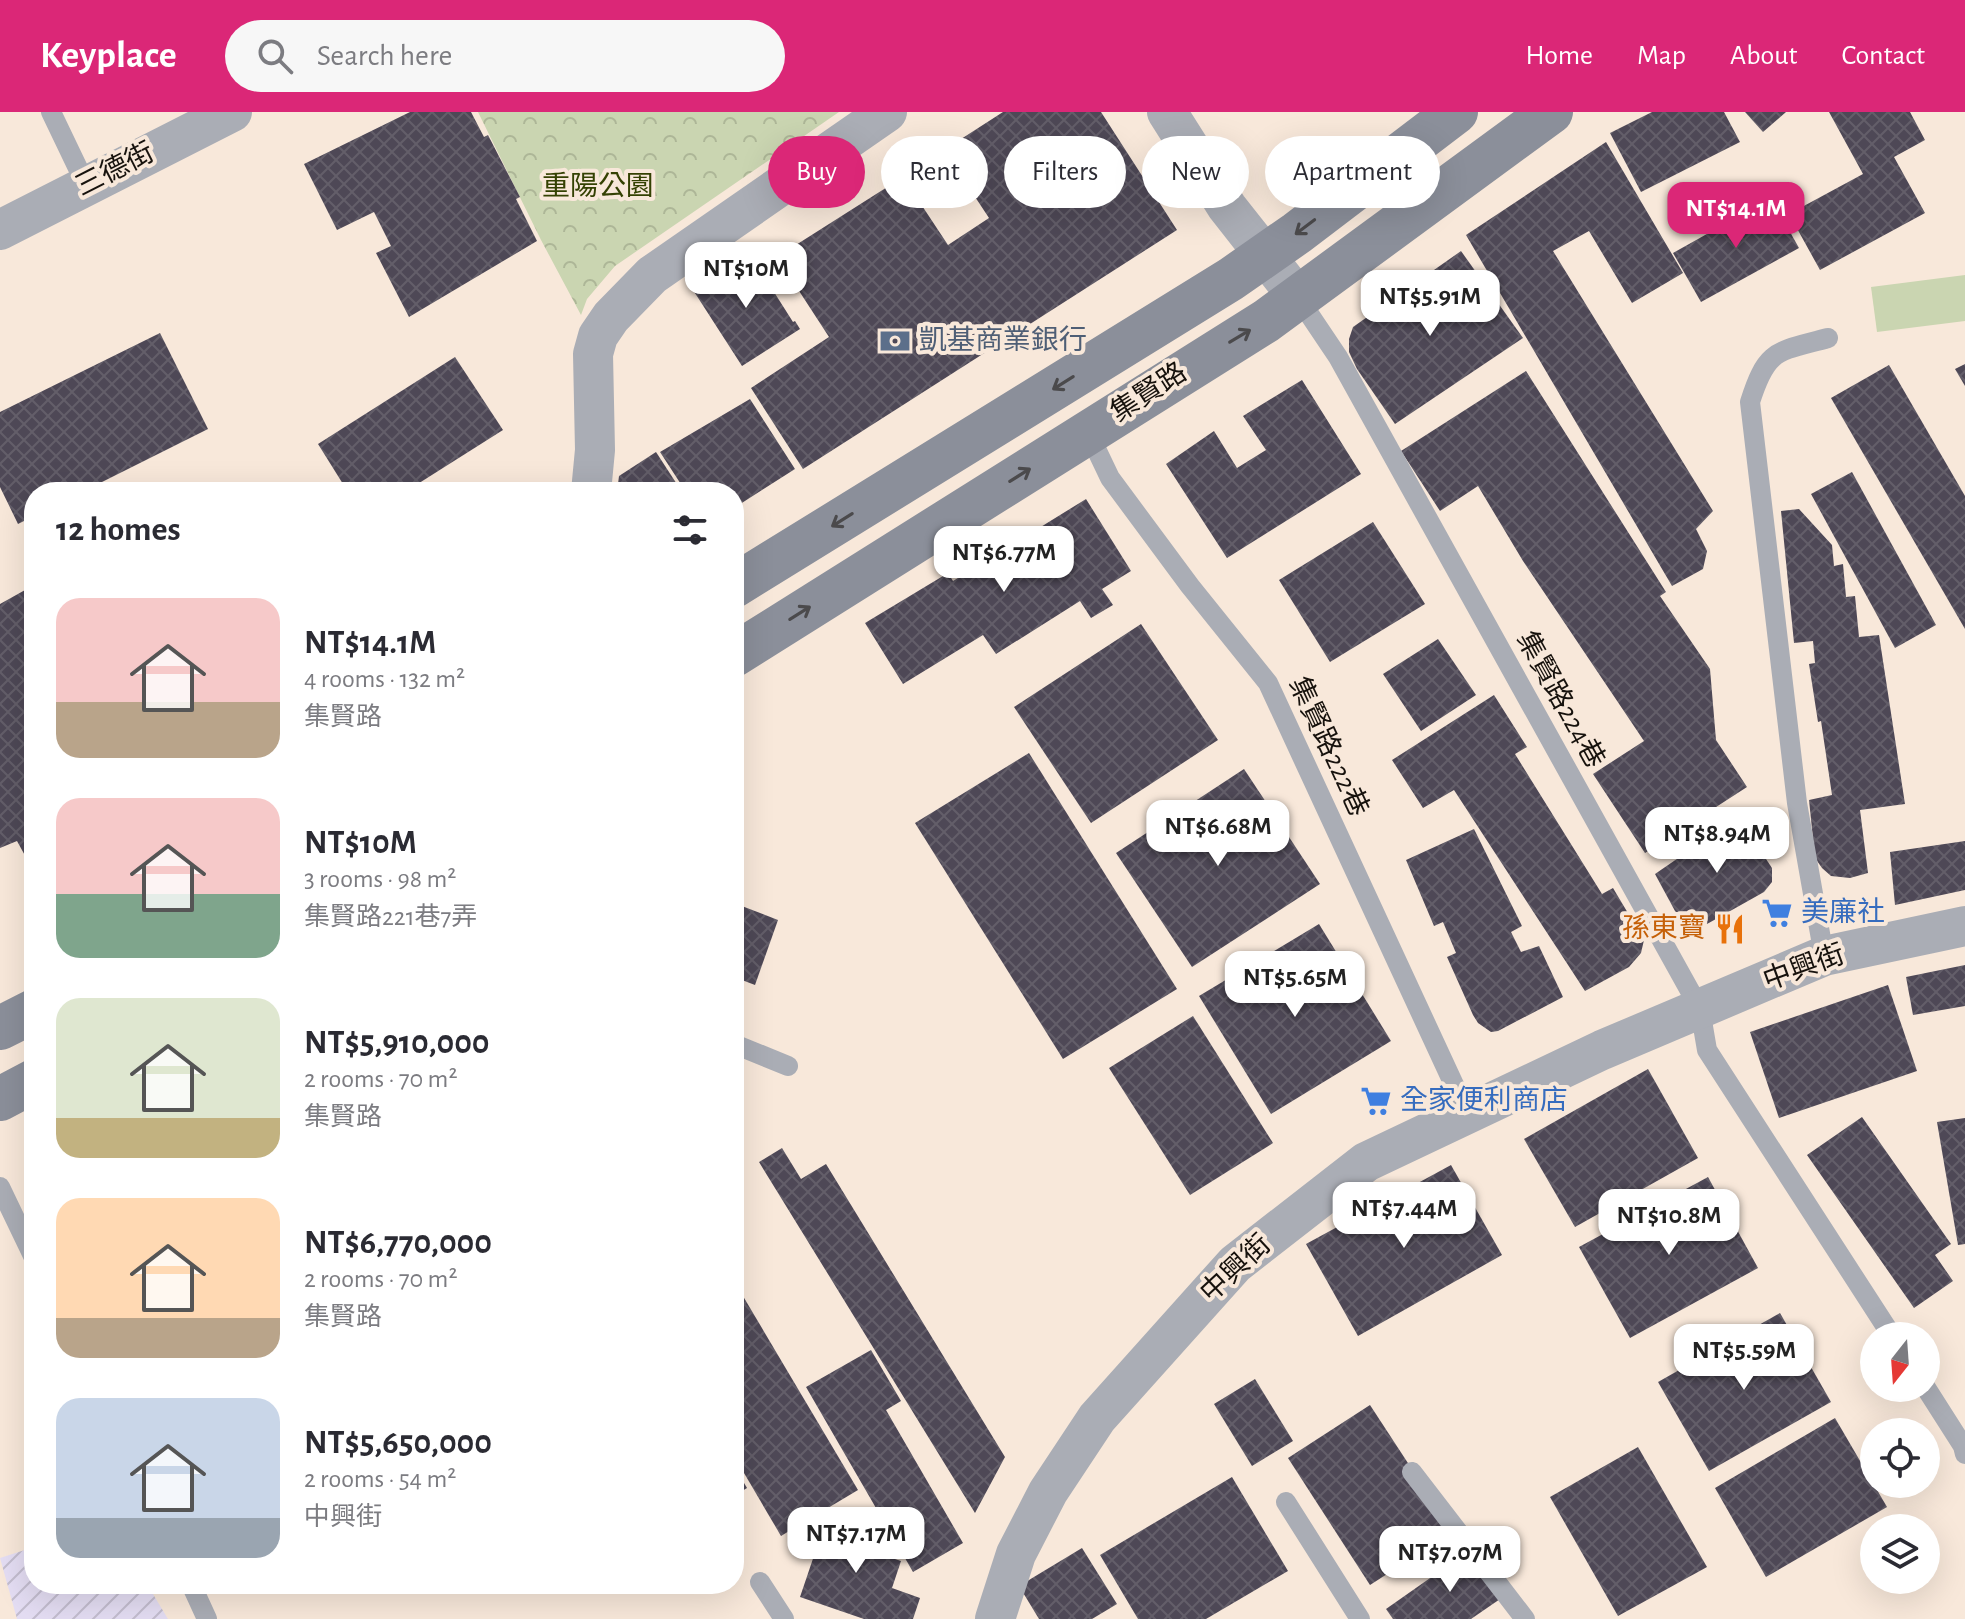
<!DOCTYPE html>
<html lang="en">
<head>
<meta charset="utf-8">
<style>
	:root { --surface:#fff; --page:#f7f7f7; --text:#2b2b33; --muted:#7c7c81; --accent:#db2777 }
	body { margin:0; font-family:"Alegreya Sans","Noto Sans TC",sans-serif; background:var(--page); color:var(--text); height:100vh; display:flex; flex-direction:column; font-size:30px; white-space:nowrap }
	* { box-sizing:border-box; margin:0 }
	p { font-size:26px; color:var(--muted) }
	.icon { flex:none; width:44px; height:44px; fill:none; stroke:currentColor; stroke-width:2; stroke-linecap:round; stroke-linejoin:round }
	.map { position:relative; flex:1; overflow:hidden }
	.panel { position:absolute; left:24px; top:370px; width:720px; height:1112px; display:flex; flex-direction:column; background:var(--surface); border-radius:32px; box-shadow:0 8px 32px #0002 }
	.panel>* { flex:none }
	.top-card { position:absolute; left:768px; top:24px; width:760px; height:72px; display:flex; gap:16px }
	.needle { width:52px; rotate:197deg }
	.tools { position:absolute; left:1860px; top:1210px; display:grid; gap:16px }
	.tools a { display:grid; place-items:center; width:80px; height:80px; border-radius:50%; background:var(--surface); box-shadow:0 8px 32px #0002; font-size:40px }
	.price { position:absolute; translate:-50% -68px; padding:0 18px; border-radius:16px; background:#fff; color:#222; font-size:26px; line-height:52px; filter:drop-shadow(0 2px 4px #0008) }
	.price::after { content:''; position:absolute; left:50%; top:48px; width:24px; height:18px; margin-left:-12px; background:inherit; clip-path:polygon(0 0,100% 0,50% 100%) }
	.price.active { background:var(--accent); color:#fff }
	ul { padding:0; list-style:none }
	li { display:flex; align-items:center; gap:24px; height:200px; padding:0 32px }
	li span { display:grid; place-items:center; flex:none; width:224px; height:160px; border-radius:24px; color:#555 }
	li>.icon { margin-inline-start:auto }
	span .icon { width:96px; height:96px; fill:#fffc; stroke-width:1 }
	li b { font-size:34px }
	h2 { display:flex; justify-content:space-between; align-items:center; height:96px; padding:0 32px; font-size:34px }
	.chip { padding:0 28px; border-radius:36px; background:var(--surface); box-shadow:0 8px 32px #0002; font-size:28px; line-height:72px }
	.chip.active { background:var(--accent); color:#fff }
	header { display:flex; align-items:center; gap:48px; box-sizing:border-box; height:112px; padding:0 40px; background:var(--accent); color:#fff }
	header strong { font-size:38px }
	nav { display:flex; gap:44px; margin-inline-start:auto; font-size:28px }
	.search { width:560px; height:72px; background:var(--page); display:flex; align-items:center; gap:20px; box-sizing:border-box; padding:0 28px; border-radius:44px; color:var(--muted); font-size:30px }
	.map>svg:first-child { display:block }
	.industrial { fill:url(#industrial-furrows) }
	.green { fill:#cad5b1 }
	.park { fill:url(#park-crowns) }
	.building { fill:url(#building-cross-hatch) }
	.lines { fill:none; stroke-linecap:round; stroke-linejoin:round }
	.lane { stroke:#aaadb5; stroke-width:20 }
	.street { stroke:#aaadb5; stroke-width:40 }
	.secondary { stroke:#8b8f9a; stroke-width:44 }
	.oneway { stroke:#4b4a4c }
	.labels { text-anchor:middle; dominant-baseline:central; stroke-width:8; stroke-linejoin:round; paint-order:stroke }
	.street-label { font-size:28px; fill:#17120d; stroke:#f8e8da }
	.park-label { font-size:28px; fill:#344103; stroke:#f8e8da }
	.service-label { font-size:28px; fill:#4e5e75; stroke:#f8e8da; text-anchor:start }
	.shop-label { font-size:28px; fill:#366cbe; stroke:#f8e8da; text-anchor:start }
	.food-label { font-size:28px; fill:#c56008; stroke:#f8e8da; text-anchor:end }
</style>
</head>
<body>
<header>
<strong>Keyplace</strong>
<div class="search"><svg class="icon" aria-label="search" viewBox="0 0 24 24"><circle cx="10" cy="10" r="6"/><path d="M15 15l6 6"/></svg>Search here</div>
<nav><a>Home</a><a>Map</a><a>About</a><a>Contact</a></nav>
</header>
<div class="map">
<svg width="1965" height="1507" viewBox="0 0 1965 1507">
	<defs>
		<pattern id="industrial-furrows" width="10" height="10" patternUnits="userSpaceOnUse" patternTransform="scale(2)"><rect width="10" height="10" fill="#e4ddf3"/><path d="M-1 1l2-2M0 10L10 0M9 11l2-2" fill="none" stroke="#c3bdcf"/></pattern>
		<pattern id="park-crowns" width="20" height="18" patternUnits="userSpaceOnUse" patternTransform="scale(2)"><rect width="20" height="18" fill="#cad5b1"/><path d="M2 6a3 3 0 1 1 6 0M12 15a3 3 0 1 1 6 0" fill="none" stroke="#adb697"/></pattern>
		<pattern id="building-cross-hatch" width="8" height="8" patternUnits="userSpaceOnUse" patternTransform="scale(2)"><rect width="8" height="8" fill="#4e4856"/><path d="M0 0l8 8M0 8l8-8" fill="none" stroke="#635e69"/></pattern>
	</defs>
	<rect width="100%" height="100%" fill="#f8e8da"/>
	<!-- industrial -->
	<polygon class="industrial" points="34,1435 34,1472 147,1472 168,1507 17,1507 0,1446"/>
	<!-- green -->
	<polygon class="green" points="1965,163 1965,209 1877,220 1871,175"/>
	<!-- park -->
	<polygon class="park" points="478,0 839,0 615,154 587,187 581,203 541,128"/>
	<!-- building -->
	<g class="building">
		<polygon points="410,0 471,0 484,25 488,23 520,85 516,87 537,129 409,205 376,141 391,134 374,100 337,118 304,52"/>
		<polygon points="1003,0 1101,0 1177,118 803,357 751,276 829,225 777,145 903,65 948,133 989,106 944,38"/>
		<polygon points="1652,0 1724,0 1740,30 1641,80 1610,21"/>
		<polygon points="1745,0 1786,0 1763,20"/>
		<polygon points="1829,0 1910,0 1925,28 1894,45 1925,101 1820,158 1789,102 1863,62"/>
		<polygon points="1606,30 1683,161 1632,191 1589,119 1553,139 1713,399 1696,417 1707,439 1703,457 1672,474 1466,123"/>
		<polygon points="1771,86 1799,136 1701,190 1673,141"/>
		<polygon points="1461,139 1523,226 1395,312 1357,257 1349,240 1349,227 1353,215"/>
		<polygon points="750,142 793,210 795,209 800,217 742,254 693,178"/>
		<polygon points="160,221 208,317 82,380 34,380 34,404 18,412 0,375 0,300"/>
		<polygon points="455,245 503,318 405,380 348,380 318,332"/>
		<polygon points="1965,252 1965,274 1955,257"/>
		<polygon points="1889,253 1965,384 1965,517 1831,286"/>
		<polygon points="1526,259 1666,480 1660,484 1710,557 1716,628 1747,675 1645,741 1593,662 1644,629 1523,449 1478,374 1440,399 1401,339"/>
		<polygon points="1302,268 1361,362 1227,446 1166,352 1214,319 1237,356 1266,338 1243,304"/>
		<polygon points="750,287 795,357 734,396 734,380 686,380 660,340"/>
		<polygon points="656,340 682,380 617,380 619,364"/>
		<polygon points="1852,360 1936,513 1895,536 1811,382"/>
		<polygon points="1086,387 1131,459 1102,477 1113,493 1091,506 1080,489 996,542 983,523 903,572 865,511 948,461 953,469"/>
		<polygon points="1799,397 1832,433 1834,454 1843,452 1846,485 1855,484 1859,525 1879,523 1905,692 1860,698 1868,761 1850,766 1831,764 1822,756 1815,746 1809,688 1832,683 1821,609 1818,610 1809,552 1815,551 1813,529 1794,531 1781,399"/>
		<polygon points="1373,410 1425,492 1330,550 1279,468"/>
		<polygon points="34,473 34,760 17,729 0,736 0,492"/>
		<polygon points="1141,512 1218,628 1091,711 1014,595"/>
		<polygon points="1438,527 1476,583 1421,619 1383,562"/>
		<polygon points="1494,583 1527,635 1515,642 1602,782 1613,776 1644,828 1641,841 1629,855 1585,879 1454,678 1423,696 1392,648"/>
		<polygon points="1029,641 1177,877 1063,947 915,711"/>
		<polygon points="1244,657 1320,772 1192,855 1116,741"/>
		<polygon points="1738,705 1772,756 1772,770 1764,780 1707,812 1684,808 1675,799 1655,762"/>
		<polygon points="1474,717 1522,814 1511,820 1521,840 1539,834 1563,885 1498,919 1491,920 1478,911 1473,903 1447,845 1456,841 1443,810 1434,814 1406,748"/>
		<polygon points="1965,729 1965,778 1895,793 1890,740"/>
		<polygon points="734,791 778,808 755,873 734,865"/>
		<polygon points="1319,812 1391,929 1271,1002 1199,884"/>
		<polygon points="1965,853 1965,894 1913,903 1906,865"/>
		<polygon points="1888,873 1917,959 1779,1006 1750,920"/>
		<polygon points="1193,904 1273,1031 1190,1083 1109,956"/>
		<polygon points="1648,957 1698,1046 1575,1115 1524,1027"/>
		<polygon points="1862,1005 1951,1132 1935,1143 1953,1169 1914,1196 1807,1043"/>
		<polygon points="1965,1006 1965,1132 1958,1133 1937,1010"/>
		<polygon points="782,1036 801,1067 826,1052 1005,1345 975,1401 759,1050"/>
		<polygon points="1451,1053 1502,1143 1358,1224 1306,1132"/>
		<polygon points="1708,1065 1758,1156 1630,1226 1579,1135"/>
		<polygon points="734,1169 858,1378 781,1424 734,1344"/>
		<polygon points="1780,1201 1831,1290 1709,1359 1658,1270"/>
		<polygon points="871,1238 901,1289 886,1298 963,1431 913,1460 806,1275"/>
		<polygon points="1255,1267 1293,1329 1252,1354 1214,1292"/>
		<polygon points="1370,1293 1453,1420 1370,1473 1288,1346"/>
		<polygon points="1835,1306 1887,1395 1766,1465 1715,1376"/>
		<polygon points="1638,1335 1707,1455 1618,1504 1550,1385"/>
		<polygon points="734,1354 747,1376 734,1384"/>
		<polygon points="1232,1365 1288,1459 1206,1507 1138,1507 1100,1443"/>
		<polygon points="837,1408 886,1425 880,1442 901,1449 892,1476 920,1486 913,1507 864,1507 800,1485 823,1417 829,1409"/>
		<polygon points="1082,1436 1117,1492 1092,1507 1039,1507 1019,1474"/>
		<polygon points="1470,1438 1503,1485 1471,1507 1393,1507 1386,1497"/>
	</g>
	<g class="lines">
		<!-- lane -->
		<g class="lane">
			<polyline points="51,0 86,73"/>
			<polyline points="1297,184 1338,245 1700,897 1707,938 1892,1224"/>
			<polyline points="1088,320 1110,366 1190,474 1268,571 1468,1003"/>
			<path d="M1824,844L1797,691L1750,290C1767,236 1777,240 1828,226"/>
			<polyline points="734,932 788,954"/>
			<polyline points="0,1075 34,1146"/>
			<polyline points="1926,1276 1963,1334 1965,1342"/>
			<polyline points="1412,1360 1525,1507"/>
			<polyline points="1286,1390 1360,1507"/>
			<polyline points="760,1470 784,1507"/>
			<polyline points="191,1472 207,1507"/>
		</g>
		<!-- street -->
		<g class="street">
			<polyline points="1167,0 1227,95 1297,184"/>
			<polyline points="0,118 232,0"/>
			<polyline points="591,380 595,338 593,242 598,224 611,205 652,163 887,0"/>
			<polyline points="995,1507 1016,1442 1048,1380 1097,1306 1235,1152 1366,1050 1602,938 1824,844 1965,814"/>
		</g>
		<!-- secondary -->
		<g class="secondary">
			<polyline points="734,474 1231,167 1297,121 1456,0"/>
			<polyline points="734,543 1266,209 1551,0"/>
			<polyline points="0,916 34,899"/>
			<polyline points="0,987 34,969"/>
		</g>
	</g>
	<!-- one-way arrows -->
	<defs><path id="oneway-shaft" d="M-6 0H5M1.5-3L5.5 0L1.5 3" fill="none" stroke-width="1.6" stroke-linecap="round" stroke-linejoin="round" transform="scale(2)"/></defs>
	<g class="oneway">
		<use href="#oneway-shaft" transform="translate(1305 115) rotate(143)"/>
		<use href="#oneway-shaft" transform="translate(1240 224) rotate(-31)"/>
		<use href="#oneway-shaft" transform="translate(1063 271) rotate(148)"/>
		<use href="#oneway-shaft" transform="translate(1020 363) rotate(-32)"/>
		<use href="#oneway-shaft" transform="translate(842 408) rotate(148)"/>
		<use href="#oneway-shaft" transform="translate(800 501) rotate(-32)"/>
	</g>
	<!-- icons -->
	<defs>
		<g id="bank-bare" transform="scale(2.4)"><path d="M-6-4H6V4H-6ZM0-2.3a2.3 2.3 0 1 0 0 4.6a2.3 2.3 0 1 0 0-4.6Z" fill="#5c6f8a" stroke="#f8e8da" stroke-width="2.5" paint-order="stroke"/></g>
		<g id="supermarket-bare" transform="scale(2.4)"><path d="M-6-5.5h2.5l.6 2H6L4.5 2H-2.5L-4.4-4H-6ZM-1.5 3.2a1.3 1.3 0 1 0 .1 0ZM3 3.2a1.3 1.3 0 1 0 .1 0Z" fill="#3f7fe0" stroke="#f8e8da" stroke-width="2.5" paint-order="stroke"/></g>
		<g id="restaurant-bare" transform="scale(2.4)"><path d="M-5-6h1v4h1v-4h1v4h1v-4h1v5L-1.5 .5V6h-2V.5L-5-1ZM5-6V6H3V1.5H1.5Q1.5-4 5-6Z" fill="#e8710a" stroke="#f8e8da" stroke-width="2.5" paint-order="stroke"/></g>
	</defs>
	<g fill-rule="evenodd">
		<use href="#bank-bare" x="895" y="229"/>
		<use href="#supermarket-bare" x="1777" y="801"/>
		<use href="#restaurant-bare" x="1730" y="817"/>
		<use href="#supermarket-bare" x="1376" y="989"/>
	</g>
	<g class="labels">
		<!-- street labels -->
		<g class="street-label">
			<text transform="translate(115 58) rotate(-27)">三德街</text>
			<text transform="translate(1149 281) rotate(-33)">集賢路</text>
			<text transform="translate(1560 588) rotate(61)">集賢路224巷</text>
			<text transform="translate(1328 635) rotate(65)">集賢路222巷</text>
			<text transform="translate(1804 856) rotate(-20)">中興街</text>
			<text transform="translate(1236 1157) rotate(-43)">中興街</text>
		</g>
		<!-- park labels -->
		<g class="park-label">
			<text x="598" y="75">重陽公園</text>
		</g>
		<!-- service labels -->
		<g class="service-label">
			<text x="919" y="229">凱基商業銀行</text>
		</g>
		<!-- shop labels -->
		<g class="shop-label">
			<text x="1801" y="801">美廉社</text>
			<text x="1400" y="989">全家便利商店</text>
		</g>
		<!-- food labels -->
		<g class="food-label">
			<text x="1706" y="817">孫東寶</text>
		</g>
	</g>
</svg>
<div class="tools">
<a><svg class="needle" viewBox="-14 -14 28 28"><path d="M0-13l5 13h-10z" fill="#e53935"/><path d="M0 13l5-13h-10z" fill="#7c7c81"/></svg></a>
<a><svg class="icon" aria-label="locate" viewBox="0 0 24 24"><circle cx="12" cy="12" r="6"/><path d="M12 2v4M12 18v4M2 12h4M18 12h4"/></svg></a>
<a><svg class="icon" aria-label="layers" viewBox="0 0 24 24"><path d="M12 4l9 5-9 5-9-5zM3 14l9 5 9-5"/></svg></a>
</div>
<b class="price active" style="left:1736px;top:138px">NT$14.1M</b>
<b class="price" style="left:746px;top:198px">NT$10M</b>
<b class="price" style="left:1430px;top:226px">NT$5.91M</b>
<b class="price" style="left:1004px;top:482px">NT$6.77M</b>
<b class="price" style="left:1218px;top:756px">NT$6.68M</b>
<b class="price" style="left:1717px;top:763px">NT$8.94M</b>
<b class="price" style="left:1295px;top:907px">NT$5.65M</b>
<b class="price" style="left:1404px;top:1138px">NT$7.44M</b>
<b class="price" style="left:1669px;top:1145px">NT$10.8M</b>
<b class="price" style="left:1744px;top:1280px">NT$5.59M</b>
<b class="price" style="left:856px;top:1463px">NT$7.17M</b>
<b class="price" style="left:1450px;top:1482px">NT$7.07M</b>
<div class="top-card">
<a class="chip active">Buy</a>
<a class="chip">Rent</a>
<a class="chip">Filters</a>
<a class="chip">New</a>
<a class="chip">Apartment</a>
</div>
<section class="panel">
<h2>12 homes<svg class="icon" aria-label="filters" viewBox="0 0 24 24"><path d="M4 7h16M4 17h16"/><circle cx="9" cy="7" r="2"/><circle cx="15" cy="17" r="2"/></svg></h2>
<ul>
<li><span style="background:linear-gradient(#f6c9c9 65%,#b9a48a 0)"><svg class="icon" aria-label="home" viewBox="0 0 24 24"><path d="M3 11l9-7 9 7M6 9v11h12V9"/></svg></span><div><b>NT$14.1M</b><p>4 rooms · 132 m²</p><p>集賢路</p></div></li>
<li><span style="background:linear-gradient(#f6c9c9 60%,#7fa58c 0)"><svg class="icon" aria-label="home" viewBox="0 0 24 24"><path d="M3 11l9-7 9 7M6 9v11h12V9"/></svg></span><div><b>NT$10M</b><p>3 rooms · 98 m²</p><p>集賢路221巷7弄</p></div></li>
<li><span style="background:linear-gradient(#dfe7d0 75%,#c2b280 0)"><svg class="icon" aria-label="home" viewBox="0 0 24 24"><path d="M3 11l9-7 9 7M6 9v11h12V9"/></svg></span><div><b>NT$5,910,000</b><p>2 rooms · 70 m²</p><p>集賢路</p></div></li>
<li><span style="background:linear-gradient(#ffd9b3 75%,#b9a48a 0)"><svg class="icon" aria-label="home" viewBox="0 0 24 24"><path d="M3 11l9-7 9 7M6 9v11h12V9"/></svg></span><div><b>NT$6,770,000</b><p>2 rooms · 70 m²</p><p>集賢路</p></div></li>
<li><span style="background:linear-gradient(#c9d6e8 75%,#9aa5b1 0)"><svg class="icon" aria-label="home" viewBox="0 0 24 24"><path d="M3 11l9-7 9 7M6 9v11h12V9"/></svg></span><div><b>NT$5,650,000</b><p>2 rooms · 54 m²</p><p>中興街</p></div></li>
</ul>
</section>
</div>
</body>
</html>
